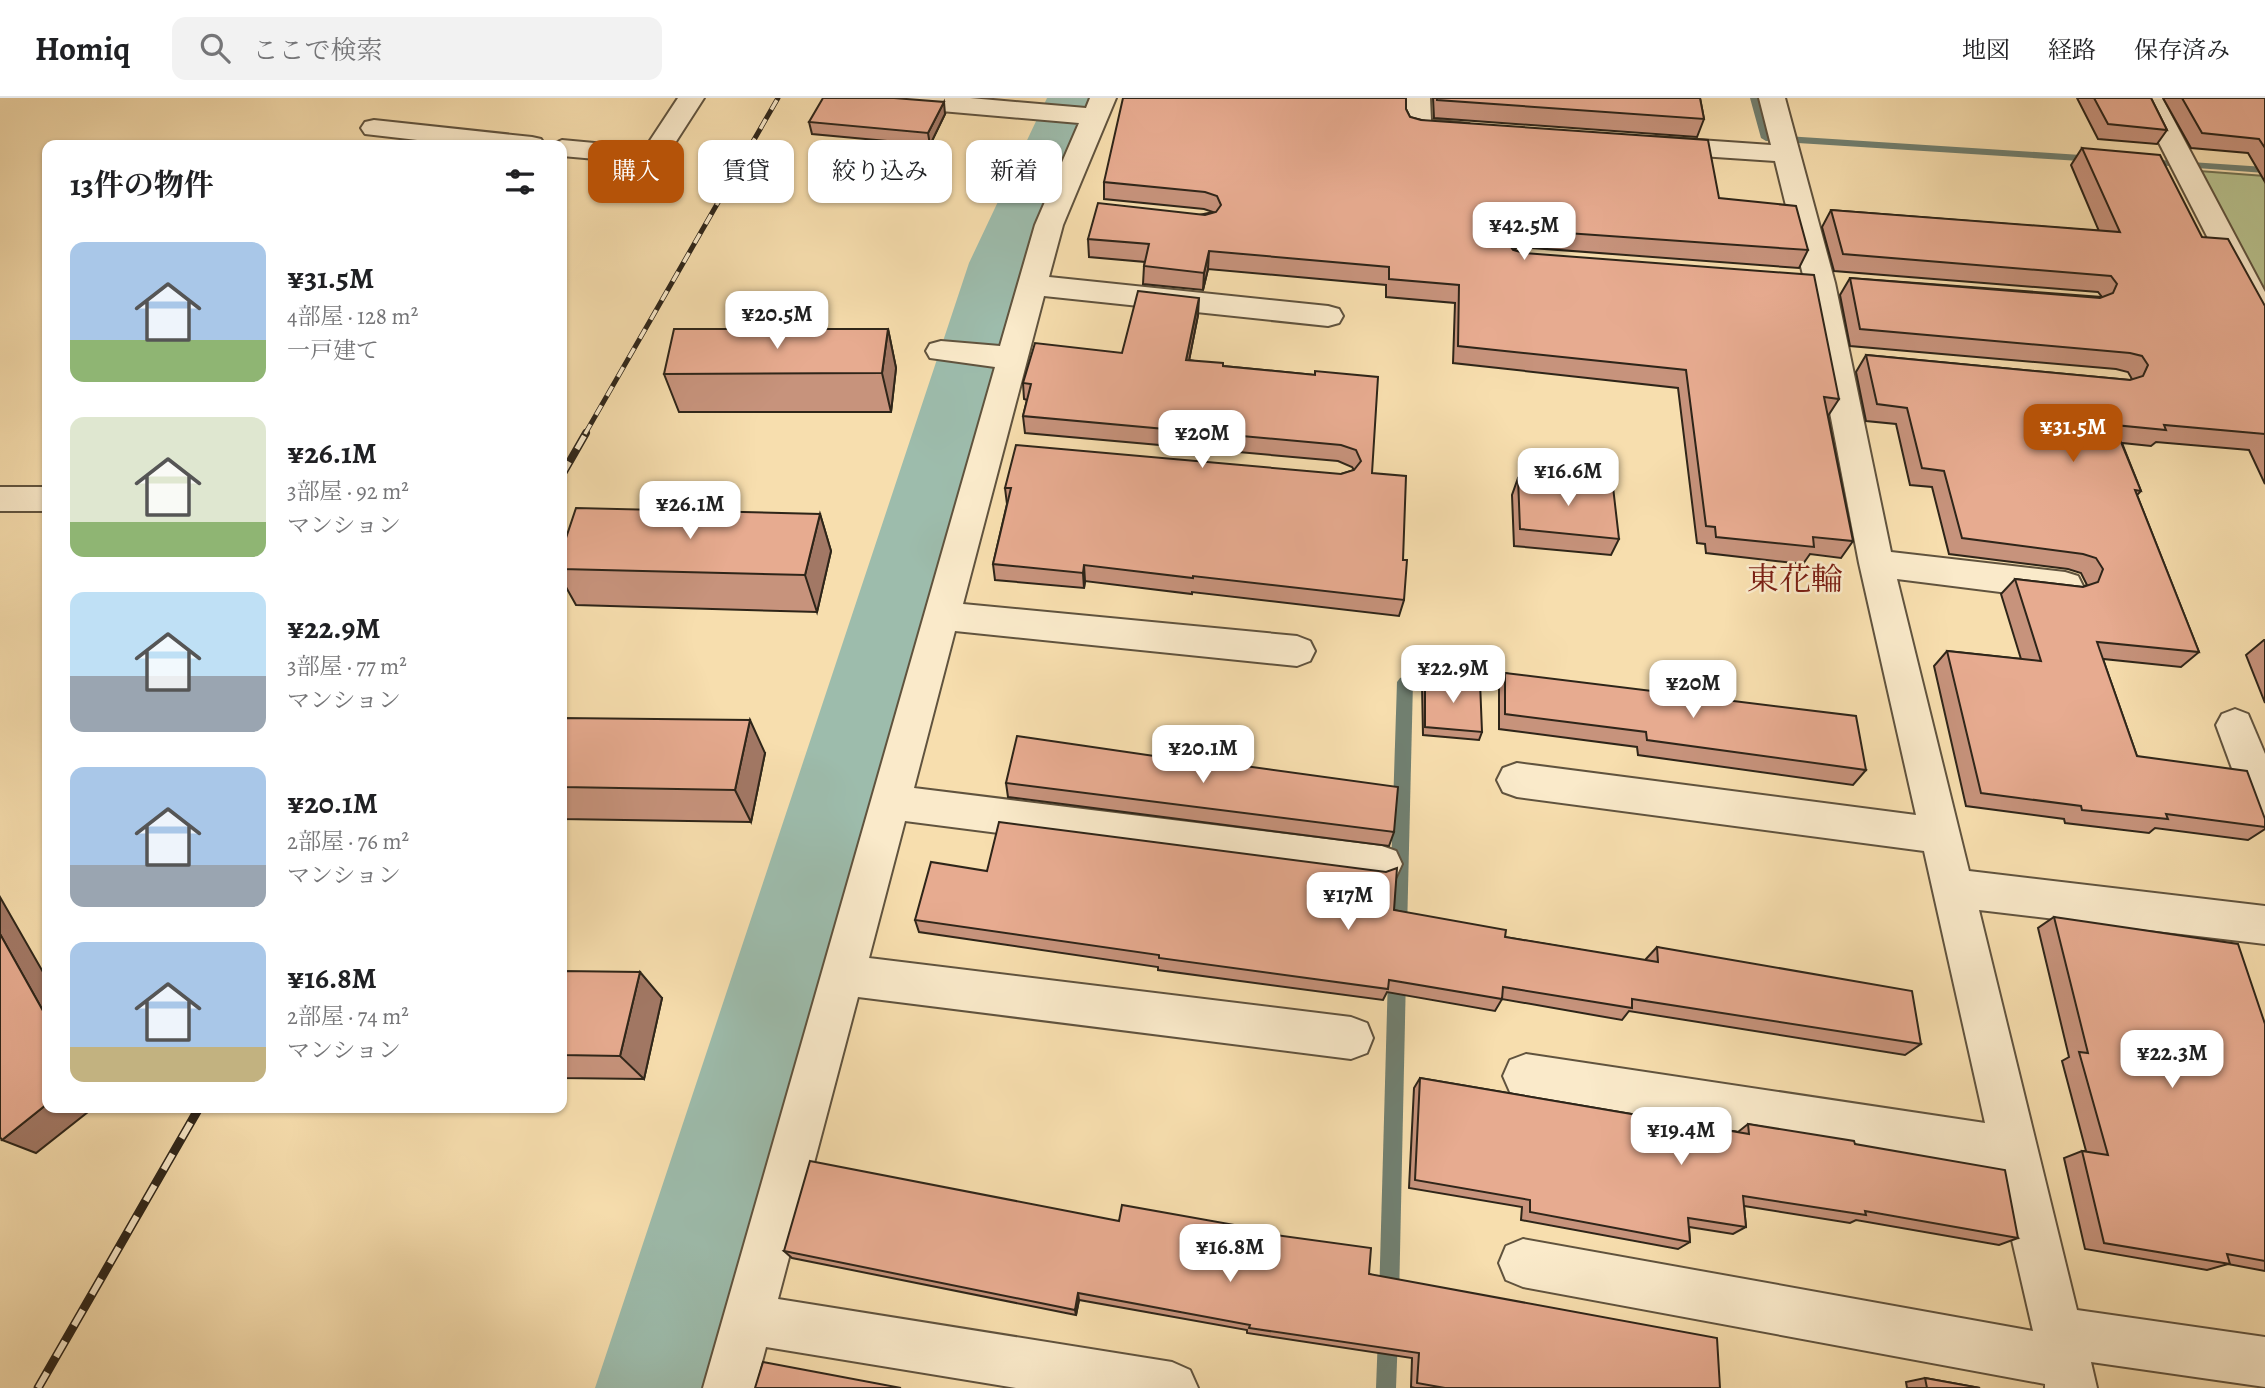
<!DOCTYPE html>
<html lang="ja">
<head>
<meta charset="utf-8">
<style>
	:root { --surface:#fff; --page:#f2f2f2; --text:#202124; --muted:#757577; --line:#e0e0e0; --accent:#b45309 }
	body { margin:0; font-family:Alegreya,"Noto Serif JP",serif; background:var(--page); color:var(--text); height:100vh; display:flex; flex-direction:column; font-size:26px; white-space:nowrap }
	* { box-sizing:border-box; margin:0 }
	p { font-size:23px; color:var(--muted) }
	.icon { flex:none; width:38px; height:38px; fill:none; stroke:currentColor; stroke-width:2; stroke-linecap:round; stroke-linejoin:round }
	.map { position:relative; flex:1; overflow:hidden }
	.side { position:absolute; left:42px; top:42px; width:525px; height:973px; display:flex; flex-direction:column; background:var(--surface); border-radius:14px; box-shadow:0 2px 5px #0004 }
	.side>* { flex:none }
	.guide { position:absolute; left:588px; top:42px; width:665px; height:63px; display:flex; gap:14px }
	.price { position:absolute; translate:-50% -60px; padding:0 16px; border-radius:14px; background:#fff; color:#222; font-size:23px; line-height:46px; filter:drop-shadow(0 2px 4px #0008) }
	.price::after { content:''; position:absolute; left:50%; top:42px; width:21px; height:16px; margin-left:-10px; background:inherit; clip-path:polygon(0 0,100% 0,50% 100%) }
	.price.active { background:var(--accent); color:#fff }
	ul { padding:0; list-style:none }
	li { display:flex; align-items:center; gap:21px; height:175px; padding:0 28px }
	li span { display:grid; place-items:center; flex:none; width:196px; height:140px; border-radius:14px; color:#555 }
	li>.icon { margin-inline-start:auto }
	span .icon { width:84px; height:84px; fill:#fffc; stroke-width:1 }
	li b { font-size:30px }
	h2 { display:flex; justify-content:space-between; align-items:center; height:84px; padding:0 28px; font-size:30px }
	.pill { padding:0 24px; border-radius:14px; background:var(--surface); box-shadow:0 2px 5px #0004; font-size:24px; line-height:63px }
	.pill.active { background:var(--accent); color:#fff }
	header { display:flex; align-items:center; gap:42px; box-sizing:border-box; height:98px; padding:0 35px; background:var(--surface); border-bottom:2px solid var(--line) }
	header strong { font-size:33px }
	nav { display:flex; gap:38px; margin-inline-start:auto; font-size:24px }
	.search { width:490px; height:63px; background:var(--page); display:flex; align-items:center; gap:18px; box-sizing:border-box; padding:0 24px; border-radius:14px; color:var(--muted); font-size:26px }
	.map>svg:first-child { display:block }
	.green { fill:#b8c28e; stroke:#737454; stroke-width:2 }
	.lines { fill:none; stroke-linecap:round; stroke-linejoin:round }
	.stream { fill:#718071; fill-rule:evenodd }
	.river { fill:#9dbcac; fill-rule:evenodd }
	.minor-casing { stroke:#60533e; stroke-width:4 }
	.minor { fill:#faeaca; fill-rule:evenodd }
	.rail-far2-casing { stroke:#2e2519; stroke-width:5 }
	.rail-far1-casing { stroke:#2e2519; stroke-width:8 }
	.rail-casing { stroke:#2e2519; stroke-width:9 }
	.rail-far2 { stroke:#faeaca; stroke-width:3.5; stroke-dasharray:11; stroke-linecap:butt }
	.rail-far1 { stroke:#faeaca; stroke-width:5; stroke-dasharray:15; stroke-linecap:butt }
	.rail { stroke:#faeaca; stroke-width:6; stroke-dasharray:18; stroke-linecap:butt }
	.wall { fill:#c7937c; stroke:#2e2519; stroke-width:2 }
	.shaded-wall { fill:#a27865; stroke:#2e2519; stroke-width:2 }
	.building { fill:#e7ab90; stroke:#2e2519; stroke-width:2 }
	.labels { text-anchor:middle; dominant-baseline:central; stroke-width:5; stroke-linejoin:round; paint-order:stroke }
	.quarter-label { font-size:32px; fill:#7a1f14; stroke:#faeaca }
</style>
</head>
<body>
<header>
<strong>Homiq</strong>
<div class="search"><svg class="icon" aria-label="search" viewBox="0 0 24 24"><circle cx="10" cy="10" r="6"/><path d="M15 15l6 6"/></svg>ここで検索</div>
<nav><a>地図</a><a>経路</a><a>保存済み</a></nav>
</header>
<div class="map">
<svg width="2265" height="1290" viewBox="0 0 2265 1290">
	<rect width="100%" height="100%" fill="#f7deae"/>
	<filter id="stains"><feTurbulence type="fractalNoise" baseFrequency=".00286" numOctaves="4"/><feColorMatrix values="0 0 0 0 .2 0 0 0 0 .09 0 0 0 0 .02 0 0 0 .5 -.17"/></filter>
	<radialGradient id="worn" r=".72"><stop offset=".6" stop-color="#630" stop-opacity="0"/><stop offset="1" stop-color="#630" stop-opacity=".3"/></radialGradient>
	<!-- green -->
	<polygon class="green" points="2199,73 2265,78 2265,195"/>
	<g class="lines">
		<!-- stream -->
		<g class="stream">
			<polygon points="1750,0 1760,0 1771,37 2096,58 2102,61 2096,64 1766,43 1761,40"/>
			<polygon points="2146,61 2265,69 2265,75 2142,66 2140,64"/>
			<polygon points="1405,578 1410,580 1413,584 1407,833 1404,839 1398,841 1392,839 1389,833 1397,584 1400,580"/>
			<polygon points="1397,869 1403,871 1406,877 1399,1201 1396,1208 1389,1211 1382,1208 1379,1201 1388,877 1391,871"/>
			<polygon points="1388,1227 1395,1230 1398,1237 1396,1290 1376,1290 1378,1237 1381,1230"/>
		</g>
		<!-- river -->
		<polygon class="river" points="1047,0 1111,0 1041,165 721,1290 595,1290 969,165"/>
		<!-- minor casing -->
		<g class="minor-casing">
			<g id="minor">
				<polygon points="678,0 704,0 668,56 641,65 562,58 562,47 551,47 562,42 638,49 649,44"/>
				<polygon points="871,0 970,0 1086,10 1090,0 1116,0 1063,127 1049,179 1328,208 1339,211 1343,218 1339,225 1328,228 1044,198 963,506 1297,538 1310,543 1315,553 1310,563 1297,568 955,533 914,690 1382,748 1396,753 1402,766 1396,779 1382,784 905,723 869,860 1351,919 1367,925 1373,940 1367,955 1351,961 858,899 778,1201 1172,1264 1190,1272 1198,1290 1016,1290 766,1249 755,1290 703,1290 995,269 930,260 926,253 930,246 941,243 1000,248 1035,127 1079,25 884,8 875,5"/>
				<polygon points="1404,0 1430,0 1431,22 1469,26 1473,32 1469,38 1460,40 1409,35 1405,29"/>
				<polygon points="1759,0 1785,0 1835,185 1891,454 2065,474 2078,478 2083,488 2078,498 2065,502 1897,481 1969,773 2265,808 2265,846 1979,812 2077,1212 2265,1239 2265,1289 2091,1264 2097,1290 2045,1290 2045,1286 1523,1189 1506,1182 1499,1165 1506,1148 1523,1141 2033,1233 1996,1073 1526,1000 1510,994 1503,978 1510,962 1526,956 1985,1025 1924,753 1517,699 1503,694 1497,682 1503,670 1517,665 1916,717 1859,465 1805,185 1775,63 1656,55 1647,53 1643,47 1647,41 1656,39 1771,47"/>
				<polygon points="2136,0 2162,0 2265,194 2265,232 2254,229 2250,222"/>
				<polygon points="374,22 532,39 541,41 545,47 461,47 365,36 361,30 365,24"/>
				<rect x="0" y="389" width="47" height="24"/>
				<polygon points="2235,611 2248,616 2265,656 2265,727 2251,722 2216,627 2222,616"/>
			</g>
		</g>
		<!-- minor -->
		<use href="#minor" class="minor"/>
		<!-- rail-far2 casing -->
		<g class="rail-far2-casing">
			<polyline id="rail-far2" points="585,336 778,0"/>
		</g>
		<!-- rail-far1 casing -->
		<g class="rail-far1-casing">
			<polyline id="rail-far1" points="562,377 586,335"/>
		</g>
		<!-- rail casing -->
		<g class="rail-casing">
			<polyline id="rail" points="38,1290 199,1010"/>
		</g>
		<!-- rail-far2 -->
		<use href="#rail-far2" class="rail-far2"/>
		<!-- rail-far1 -->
		<use href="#rail-far1" class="rail-far1"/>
		<!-- rail -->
		<use href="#rail" class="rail"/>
	</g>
	<!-- wall -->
	<g class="wall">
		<polygon points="1433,0 1700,0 1704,21 1697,39 1434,20"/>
		<polygon points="2077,0 2151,0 2167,32 2157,46 2098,41"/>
		<polygon points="2163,0 2265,0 2265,84 2248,55 2191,50"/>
		<polygon points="1406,11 1410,19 1719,100 1808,152 1799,170 1519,149 1513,151 1839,301 1828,318 1853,443 1841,460 1810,456 1803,466 1706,455 1705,446 1697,445 1678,290 1453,265 1455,205 1386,199 1386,187 1208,171 1203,192 1143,186 1144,168 1145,164 1089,159 1088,141 1213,114 1204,111 1104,101 1104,84"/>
		<polygon points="945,16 930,47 812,36 809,24"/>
		<polygon points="2082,50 2202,139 2265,208 2265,386 2249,352 2156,344 2151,348 2122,345 2141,393 2137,397 2199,554 2181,569 2103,561 2137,658 2265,721 2265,731 2248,742 2155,730 2149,735 2065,725 2064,721 1966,708 1934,568 1947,553 2021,561 2001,496 2015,481 2083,489 2087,487 2081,475 2068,471 1949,456 1932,389 1910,387 1896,326 1866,323 1856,274 1866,257 2130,282 2132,281 2128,274 2116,271 1850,248 1840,197 1850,180 2102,199 2098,194 1834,173 1822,129 1831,112 2099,133 2071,67"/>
		<polygon points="1198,217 1189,262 1223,268 1315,277 1372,375 1403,462 1404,502 1399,518 1192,494 1192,496 1085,483 1084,490 995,482 993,466 1007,406 1005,390 1341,376 1354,372 1352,369 1338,363 1025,335 1023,318 1027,302 1024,301 1023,285 1122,255"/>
		<polygon points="888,231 896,270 891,314 679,314 664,276"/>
		<polygon points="1518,380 1619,441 1611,457 1514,448 1512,397"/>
		<polygon points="820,416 831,453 817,514 576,507 562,482 562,452"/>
		<polygon points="2264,542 2265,542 2265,605 2246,557"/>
		<polygon points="1505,575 1866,672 1853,687 1638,657 1637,649 1499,631 1499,590"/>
		<polygon points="1425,579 1482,634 1479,642 1423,637 1422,586"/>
		<polygon points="562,620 765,655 751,724 562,721"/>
		<polygon points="1216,667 1394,734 1389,748 1008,699 1006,685"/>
		<polygon points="987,773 1394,812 1505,839 1646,863 1646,861 1657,849 1921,946 1905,957 1629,913 1622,922 1502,901 1495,913 1387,894 1383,902 1158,872 1158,869 919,834 915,822"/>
		<polygon points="2054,819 2265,926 2265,1173 2228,1166 2207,1172 2085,1151 2064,1060 2082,1053 2086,1053 2062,963 2069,959 2038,830"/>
		<polygon points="562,873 662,900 644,981 562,980"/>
		<polygon points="1420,980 1738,1034 1748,1026 1855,1046 2018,1140 1999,1147 1856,1122 1850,1125 1744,1108 1746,1129 1733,1136 1689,1129 1690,1144 1678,1151 1521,1122 1522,1109 1409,1090 1414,990"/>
		<polygon points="1119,1123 1246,1133 1369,1176 1720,1290 1415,1290 1411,1289 1412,1260 1247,1235 1247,1232 1079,1202 1076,1217 792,1160 784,1153"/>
		<polygon points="1925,1280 1980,1290 1907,1290 1906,1284"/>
	</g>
	<!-- shaded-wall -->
	<g class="shaded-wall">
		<polygon points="944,4 945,16 930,47 928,35"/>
		<polygon points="562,129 566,140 562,147"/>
		<polygon points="1524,132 1519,149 1507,154 1508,145 1512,136"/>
		<polygon points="1209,153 1208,171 1203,192 1204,175"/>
		<polygon points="1199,200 1198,217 1186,278 1186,262"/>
		<polygon points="888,231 896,270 891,314 882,275"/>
		<polygon points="820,416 831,453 817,514 805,477"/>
		<polygon points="1084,467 1085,483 1084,490 1083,475"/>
		<polygon points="750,622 765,655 751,724 735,692"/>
		<polygon points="0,799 47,881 47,920 0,836"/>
		<polygon points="640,874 662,900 644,981 620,958"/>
		<polygon points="47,1006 47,1010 93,1010 36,1055 2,1042"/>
		<polygon points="1078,1195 1079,1202 1076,1217 1075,1212"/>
	</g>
	<!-- building -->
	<g class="building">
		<polygon points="823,0 894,0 944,4 928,35 809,24"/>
		<polygon points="1123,0 1406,0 1406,11 1410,19 1421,22 1708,42 1719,100 1796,108 1808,152 1524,132 1512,136 1508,145 1513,152 1524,155 1814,177 1839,301 1824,299 1853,443 1813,439 1814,449 1716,439 1715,429 1706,428 1686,272 1458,248 1459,187 1389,181 1389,169 1209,153 1204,175 1144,168 1149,146 1088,141 1098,105 1205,117 1216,114 1221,107 1217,98 1205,94 1104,84"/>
		<polygon points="1437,0 1700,0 1704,21 1437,2"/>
		<polygon points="2094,0 2151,0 2167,32 2108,26"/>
		<polygon points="2182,0 2265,0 2265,50 2259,41 2202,35"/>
		<polygon points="2082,50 2160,57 2202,139 2228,141 2265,208 2265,336 2164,327 2166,332 2114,327 2141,393 2135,392 2199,554 2097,544 2137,658 2247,673 2265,721 2265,729 2166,716 2168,721 2082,712 2081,708 1981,695 1947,553 2041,563 2015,481 2083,489 2098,484 2103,471 2096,460 2083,456 1962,440 1944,373 1922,370 1907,310 1877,306 1866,257 2130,282 2143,278 2148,267 2142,258 2130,255 1860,231 1850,180 2100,200 2113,195 2117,186 2111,178 1843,156 1831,112 2120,134"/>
		<polygon points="1138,193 1199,200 1186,262 1223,265 1223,268 1315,277 1315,273 1378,279 1372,375 1406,378 1403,462 1407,462 1404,502 1193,478 1193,480 1084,467 1083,475 993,466 1011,390 1005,390 1016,347 1341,376 1354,372 1361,363 1356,352 1341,347 1023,318 1031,286 1023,285 1035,245 1122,255"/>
		<polygon points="674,231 888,231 882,275 664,276"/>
		<polygon points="1518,380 1613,389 1619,441 1520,431"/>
		<polygon points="576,410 820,416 805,477 562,471 562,452"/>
		<polygon points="1505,575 1856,618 1866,672 1647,642 1646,634 1505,616"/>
		<polygon points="1425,579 1480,584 1482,634 1425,629"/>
		<polygon points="562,620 750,622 735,692 562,689"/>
		<polygon points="1017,638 1216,667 1216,664 1398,689 1394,734 1006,685"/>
		<polygon points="999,724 1386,774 1397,770 1394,812 1506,832 1505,839 1658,864 1657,849 1912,893 1921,946 1632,901 1632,910 1503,889 1502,901 1389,882 1388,891 1159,860 1159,857 915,822 931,764 987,773"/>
		<polygon points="2054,819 2238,846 2265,926 2265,1163 2227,1156 2230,1166 2104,1145 2082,1053 2108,1057 2079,954 2088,955"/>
		<polygon points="0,836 47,920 47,1006 2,1042 0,1039"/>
		<polygon points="562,873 640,874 620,958 562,957"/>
		<polygon points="1420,980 1749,1036 1748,1026 1854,1043 1855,1046 2005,1072 2018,1140 1865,1113 1866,1117 1743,1098 1746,1129 1688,1120 1690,1144 1530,1114 1530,1102 1415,1082"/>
		<polygon points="810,1063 1119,1123 1122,1107 1246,1129 1246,1133 1371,1150 1369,1176 1717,1240 1720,1290 1445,1290 1417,1285 1419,1255 1249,1230 1250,1227 1078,1195 1075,1212 784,1153"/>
		<polygon points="763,1264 901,1290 755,1290"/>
		<polygon points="1925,1280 1980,1290 1927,1290"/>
	</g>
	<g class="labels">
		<!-- quarter labels -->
		<g class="quarter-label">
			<text x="1795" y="481">東花輪</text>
		</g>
	</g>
	<rect width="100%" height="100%" filter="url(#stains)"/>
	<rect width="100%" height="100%" fill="url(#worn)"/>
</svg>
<b class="price" style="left:1524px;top:164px">¥42.5M</b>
<b class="price" style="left:777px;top:253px">¥20.5M</b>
<b class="price active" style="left:2073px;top:366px">¥31.5M</b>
<b class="price" style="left:1202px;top:372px">¥20M</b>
<b class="price" style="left:1568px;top:410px">¥16.6M</b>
<b class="price" style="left:690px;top:443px">¥26.1M</b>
<b class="price" style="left:1453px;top:607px">¥22.9M</b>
<b class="price" style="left:1693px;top:622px">¥20M</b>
<b class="price" style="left:1203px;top:687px">¥20.1M</b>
<b class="price" style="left:1348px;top:834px">¥17M</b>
<b class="price" style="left:2172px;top:992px">¥22.3M</b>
<b class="price" style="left:1681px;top:1069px">¥19.4M</b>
<b class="price" style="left:1230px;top:1186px">¥16.8M</b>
<div class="guide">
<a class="pill active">購入</a>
<a class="pill">賃貸</a>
<a class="pill">絞り込み</a>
<a class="pill">新着</a>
</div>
<section class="side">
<h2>13件の物件<svg class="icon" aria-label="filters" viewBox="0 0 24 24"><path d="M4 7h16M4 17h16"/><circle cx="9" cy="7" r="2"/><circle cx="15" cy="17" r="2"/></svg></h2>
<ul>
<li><span style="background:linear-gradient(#a9c7e8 70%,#8fb573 0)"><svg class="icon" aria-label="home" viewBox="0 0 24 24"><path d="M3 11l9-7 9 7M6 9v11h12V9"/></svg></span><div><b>¥31.5M</b><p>4部屋 · 128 m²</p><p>一戸建て</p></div></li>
<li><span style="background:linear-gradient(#dfe7d0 75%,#8fb573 0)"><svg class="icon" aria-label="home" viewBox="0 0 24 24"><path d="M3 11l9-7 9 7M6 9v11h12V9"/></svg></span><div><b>¥26.1M</b><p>3部屋 · 92 m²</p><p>マンション</p></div></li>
<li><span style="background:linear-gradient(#bfe0f5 60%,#9aa5b1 0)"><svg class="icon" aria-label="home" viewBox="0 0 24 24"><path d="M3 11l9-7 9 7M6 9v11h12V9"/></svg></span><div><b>¥22.9M</b><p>3部屋 · 77 m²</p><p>マンション</p></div></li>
<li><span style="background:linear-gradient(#a9c7e8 70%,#9aa5b1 0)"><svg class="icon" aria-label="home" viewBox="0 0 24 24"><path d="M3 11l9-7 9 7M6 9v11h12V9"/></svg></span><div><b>¥20.1M</b><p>2部屋 · 76 m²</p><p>マンション</p></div></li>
<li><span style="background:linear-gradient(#a9c7e8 75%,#c2b280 0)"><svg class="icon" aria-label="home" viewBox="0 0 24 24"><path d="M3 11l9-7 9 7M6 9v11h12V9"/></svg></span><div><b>¥16.8M</b><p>2部屋 · 74 m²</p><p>マンション</p></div></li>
</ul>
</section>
</div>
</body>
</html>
